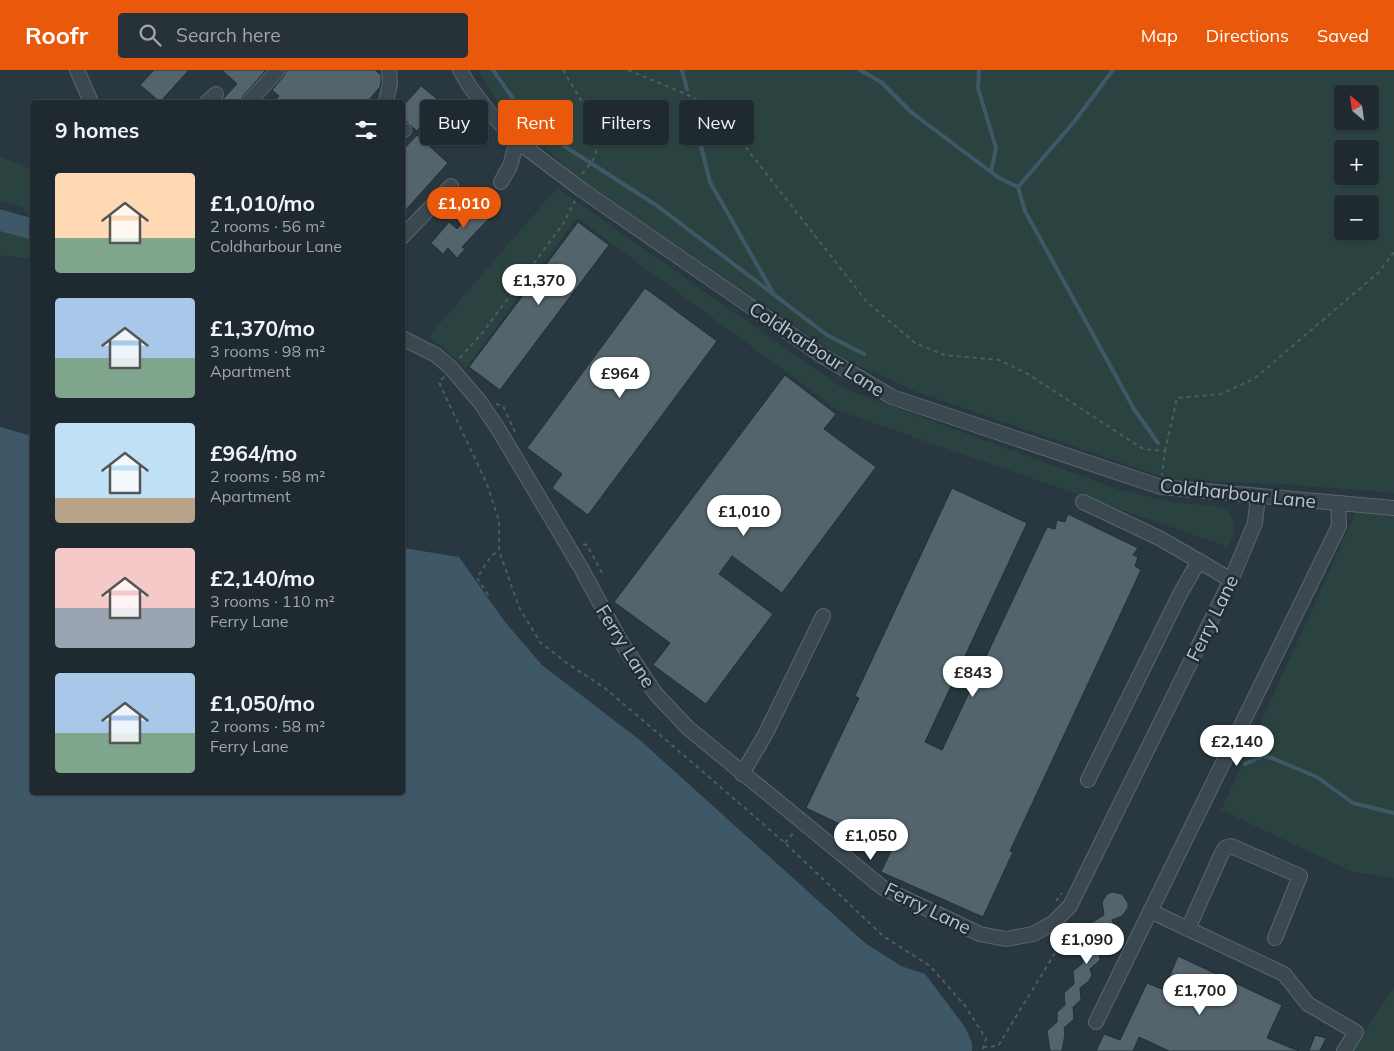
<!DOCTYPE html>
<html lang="en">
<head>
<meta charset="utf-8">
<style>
	:root { --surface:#1e2930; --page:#263138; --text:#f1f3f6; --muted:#a1a6ab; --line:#3c454c; --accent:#ea580c }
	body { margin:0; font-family:Mulish,sans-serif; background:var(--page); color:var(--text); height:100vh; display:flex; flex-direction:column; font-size:19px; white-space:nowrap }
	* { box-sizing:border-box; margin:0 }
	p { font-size:16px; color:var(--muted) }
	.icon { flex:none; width:28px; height:28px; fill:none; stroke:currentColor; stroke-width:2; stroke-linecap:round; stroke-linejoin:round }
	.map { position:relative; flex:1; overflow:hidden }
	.drawer { position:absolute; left:30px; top:30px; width:375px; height:695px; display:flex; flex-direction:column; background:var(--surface); border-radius:5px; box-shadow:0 1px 4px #0004,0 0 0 1px var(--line) }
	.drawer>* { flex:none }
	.banner { position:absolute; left:420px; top:30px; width:475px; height:45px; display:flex; gap:10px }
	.needle { width:32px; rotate:331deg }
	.tools { position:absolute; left:1334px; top:15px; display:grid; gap:10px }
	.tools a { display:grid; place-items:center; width:45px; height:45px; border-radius:5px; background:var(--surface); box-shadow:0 1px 4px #0004,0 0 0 1px var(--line); font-size:25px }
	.price { position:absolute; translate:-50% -42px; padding:0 11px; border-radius:18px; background:#fff; color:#222; font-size:16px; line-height:32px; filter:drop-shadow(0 1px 2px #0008) }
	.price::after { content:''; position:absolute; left:50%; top:30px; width:15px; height:11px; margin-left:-8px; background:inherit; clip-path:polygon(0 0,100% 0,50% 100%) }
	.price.on { background:var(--accent); color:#fff }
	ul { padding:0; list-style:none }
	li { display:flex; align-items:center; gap:15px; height:125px; padding:0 25px }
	li span { display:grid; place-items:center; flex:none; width:140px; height:100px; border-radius:5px; color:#555 }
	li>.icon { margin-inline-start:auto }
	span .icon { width:60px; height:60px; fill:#fffc; stroke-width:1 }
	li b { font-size:21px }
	h2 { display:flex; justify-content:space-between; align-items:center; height:60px; padding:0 25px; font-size:21px }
	.pill { padding:0 18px; border-radius:5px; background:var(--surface); box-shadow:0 1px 4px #0004,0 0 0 1px var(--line); font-size:18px; line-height:45px }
	.pill.on { background:var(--accent); color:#fff }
	header { display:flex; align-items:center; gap:30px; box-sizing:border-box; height:70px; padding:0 25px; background:var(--accent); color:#fff }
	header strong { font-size:24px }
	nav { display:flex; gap:28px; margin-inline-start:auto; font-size:18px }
	.search { width:350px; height:45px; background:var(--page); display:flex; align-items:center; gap:12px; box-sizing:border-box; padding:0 18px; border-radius:5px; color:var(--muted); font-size:19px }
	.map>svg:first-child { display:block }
	.green { fill:#2b4340; fill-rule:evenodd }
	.water { fill:#3f5868 }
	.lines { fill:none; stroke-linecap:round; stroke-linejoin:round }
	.stream { stroke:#3f5868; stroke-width:4 }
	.river { stroke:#3f5868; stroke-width:21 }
	.building { fill:#54646d; stroke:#232f37 }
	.minor-casing { stroke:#5a666d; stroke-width:16 }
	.path { stroke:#4a5f5d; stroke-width:2; stroke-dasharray:4 4; stroke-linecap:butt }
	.minor { stroke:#3c4850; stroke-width:14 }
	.labels { text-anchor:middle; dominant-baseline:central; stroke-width:5; stroke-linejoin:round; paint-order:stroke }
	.street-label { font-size:19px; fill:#b9c3ca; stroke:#212d35 }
</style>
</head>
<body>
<header>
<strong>Roofr</strong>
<div class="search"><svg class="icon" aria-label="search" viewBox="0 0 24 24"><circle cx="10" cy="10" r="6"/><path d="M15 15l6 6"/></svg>Search here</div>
<nav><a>Map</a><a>Directions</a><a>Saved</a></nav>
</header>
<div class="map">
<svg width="1394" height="981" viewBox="0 0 1394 981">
	<rect width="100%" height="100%" fill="#283740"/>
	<!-- green -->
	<g class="green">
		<path d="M478,0H1394V423L1282,414L1172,410L917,322L844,289L578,108L501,37ZM1342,24H1370V51H1342ZM1342,79H1370V106H1342ZM1342,134H1370V161H1342Z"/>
		<polygon points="0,87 32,99 32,149 22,136 0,131"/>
		<path d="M557,118L842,318L1120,420L1176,433L1209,435L1228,441C1235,455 1236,463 1228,477L839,341L577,148L466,298L429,266Z"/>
		<polygon points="0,156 32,165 32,189 0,185"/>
		<polygon points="1357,440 1394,445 1394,808 1353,802 1221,740"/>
		<polygon points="1394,918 1394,981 1352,981"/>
	</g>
	<!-- water -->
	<polygon class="water" points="0,357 32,366 32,722 402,722 403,478 459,487 505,552 542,595 641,671 865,873 901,896 925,904 965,957 972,973 972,981 0,981"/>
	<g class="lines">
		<!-- stream -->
		<g class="stream">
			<polyline points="493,0 519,37 561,74 656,135 827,265 864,284"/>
			<polyline points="682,0 687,19"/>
			<polyline points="860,0 881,12 911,42 999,108 1018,117"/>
			<polyline points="979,0 978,18 996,78 991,102"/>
			<polyline points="1113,0 1074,52 1018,117 1025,141 1134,339 1158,373"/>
			<polyline points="690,32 710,112 773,223"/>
			<polyline points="1245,694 1263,686 1272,688 1317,707 1353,733 1394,743"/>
		</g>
		<!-- river -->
		<polyline class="river" points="0,150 32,159"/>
	</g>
	<!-- building -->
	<g class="building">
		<polygon points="154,0 189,0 160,32 140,15"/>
		<polygon points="222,0 266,0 243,26 240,32 220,32 237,14"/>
		<polygon points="287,0 375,0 381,5 381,12 380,17 367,32 274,32 279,26 272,20 284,6"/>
		<polygon points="421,16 441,32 417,61 402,48 402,37"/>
		<polygon points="417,65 448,93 402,144 402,81"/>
		<polygon points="484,126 498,139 462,177 465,179 457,188 448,178 443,184 431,173 449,152 457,159"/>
		<polygon points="578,152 609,175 500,320 469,297"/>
		<polygon points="645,218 717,271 588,445 552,418 562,404 527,378"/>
		<polygon points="785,305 836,344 824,359 876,397 782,523 732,486 719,504 773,544 706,634 653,595 670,573 614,532"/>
		<polygon points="952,418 1027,453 925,672 942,680 1047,457 1055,459 1057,450 1065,452 1068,444 1138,478 1133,485 1138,487 1135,496 1141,500 1010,781 1013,782 983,847 881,802 892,779 806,738 859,628 855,626"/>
		<polygon points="1112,822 1122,824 1128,833 1128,838 1122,846 1112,850 1115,858 1112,868 1098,875 1100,890 1090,899 1092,905 1089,911 1080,918 1081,930 1073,937 1074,949 1064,958 1065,964 1062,981 1050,981 1047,961 1057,952 1057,942 1065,935 1064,923 1074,914 1073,901 1083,893 1082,883 1093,874 1088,863 1091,853 1104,845 1102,832 1107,824"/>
		<polygon points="1178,886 1282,935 1267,968 1299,981 1169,981 1139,967 1133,981 1096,981 1104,964 1120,970 1147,913 1164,920"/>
		<polygon points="1315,965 1326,968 1320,981 1309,981"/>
	</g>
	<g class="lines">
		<!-- minor casing -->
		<g class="minor-casing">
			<g id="minor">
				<polyline points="77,0 91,32"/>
				<polyline points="460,0 470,17 489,42 517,71 582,120 821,285 892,327 1161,417 1394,438"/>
				<polyline points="207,32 216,24"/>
				<polyline points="249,32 278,0"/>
				<polyline points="386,32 390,13 389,0"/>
				<polyline points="402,61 404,60"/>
				<polyline points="501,112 510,96 517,71"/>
				<polyline points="402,167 451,116"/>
				<polyline points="402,268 436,285 451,298 480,332 497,357 581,498 621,572 655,623 688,658 883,818 980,864 1006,869 1033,864 1053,853 1070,836 1231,510 1255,453 1258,426"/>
				<polyline points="1083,432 1159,468 1199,491"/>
				<polyline points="742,704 765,665 823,546"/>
				<polyline points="1088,710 1181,522 1199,491 1231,510"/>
				<polyline points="1150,841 1284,904 1308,934 1356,962 1344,981"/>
				<polyline points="1188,859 1221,785 1225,778 1231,776 1300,806 1275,868"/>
				<polyline points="1096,952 1339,456 1338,433"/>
			</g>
		</g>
		<!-- path -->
		<g class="path">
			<path d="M563,0C574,19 602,60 596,82C594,91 586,99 581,105"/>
			<polyline points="628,0 693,27 722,47 867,232 915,273 944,285 999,290 1028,304 1143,379 1165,381 1162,405"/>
			<polyline points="460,288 483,262 563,154 575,131"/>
			<polyline points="444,307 439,312 442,319 487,414 499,451 499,481 519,537 540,572 564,591 606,619 687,688 785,773 883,866 930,896 966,937 986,969 982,981"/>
			<polyline points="496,334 503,336 515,362"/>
			<polyline points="1165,381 1177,328 1221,324 1254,309 1379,202 1394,182"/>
			<polyline points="583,474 587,475 602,503 601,507"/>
			<polyline points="488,525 477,508 491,486 499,481"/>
			<polyline points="785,773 795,761"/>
			<polyline points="1056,831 1062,823"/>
			<polyline points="983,977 998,976 1069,860 1068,856"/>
		</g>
		<!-- minor -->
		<use href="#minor" class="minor"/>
	</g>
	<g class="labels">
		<!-- street labels -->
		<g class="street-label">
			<text transform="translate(817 279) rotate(33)">Coldharbour Lane</text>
			<text transform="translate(1238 423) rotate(6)">Coldharbour Lane</text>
			<text transform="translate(1212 548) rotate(-64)">Ferry Lane</text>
			<text transform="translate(626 576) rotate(58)">Ferry Lane</text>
			<text transform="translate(928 838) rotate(26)">Ferry Lane</text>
		</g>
	</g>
</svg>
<div class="tools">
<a><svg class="needle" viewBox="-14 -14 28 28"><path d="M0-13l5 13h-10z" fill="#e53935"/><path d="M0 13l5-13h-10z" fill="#a1a6ab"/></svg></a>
<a>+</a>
<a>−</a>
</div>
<b class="price on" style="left:464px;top:159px">£1,010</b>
<b class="price" style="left:539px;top:236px">£1,370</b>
<b class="price" style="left:620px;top:329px">£964</b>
<b class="price" style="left:744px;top:467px">£1,010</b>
<b class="price" style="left:973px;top:628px">£843</b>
<b class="price" style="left:1237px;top:697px">£2,140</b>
<b class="price" style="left:871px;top:791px">£1,050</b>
<b class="price" style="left:1087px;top:895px">£1,090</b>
<b class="price" style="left:1200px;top:946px">£1,700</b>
<div class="banner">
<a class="pill">Buy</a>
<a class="pill on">Rent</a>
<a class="pill">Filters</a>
<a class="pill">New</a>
</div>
<section class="drawer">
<h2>9 homes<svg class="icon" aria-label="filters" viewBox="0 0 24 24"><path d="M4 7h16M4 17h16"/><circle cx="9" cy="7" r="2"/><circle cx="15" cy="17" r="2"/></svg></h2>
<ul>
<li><span style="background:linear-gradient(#ffd9b3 65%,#7fa58c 0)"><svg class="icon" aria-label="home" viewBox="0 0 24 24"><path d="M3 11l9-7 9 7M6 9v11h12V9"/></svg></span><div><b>£1,010/mo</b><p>2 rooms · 56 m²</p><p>Coldharbour Lane</p></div></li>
<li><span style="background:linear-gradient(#a9c7e8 60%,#7fa58c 0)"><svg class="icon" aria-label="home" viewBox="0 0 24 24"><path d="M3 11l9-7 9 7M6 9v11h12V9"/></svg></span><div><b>£1,370/mo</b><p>3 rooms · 98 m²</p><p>Apartment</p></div></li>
<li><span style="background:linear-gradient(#bfe0f5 75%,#b9a48a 0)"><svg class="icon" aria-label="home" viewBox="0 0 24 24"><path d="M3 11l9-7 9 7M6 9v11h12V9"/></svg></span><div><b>£964/mo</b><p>2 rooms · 58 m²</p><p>Apartment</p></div></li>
<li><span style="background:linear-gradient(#f6c9c9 60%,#9aa5b1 0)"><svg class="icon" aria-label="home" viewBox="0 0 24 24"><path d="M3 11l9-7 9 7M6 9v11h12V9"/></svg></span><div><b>£2,140/mo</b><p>3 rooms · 110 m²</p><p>Ferry Lane</p></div></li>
<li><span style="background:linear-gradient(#a9c7e8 60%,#7fa58c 0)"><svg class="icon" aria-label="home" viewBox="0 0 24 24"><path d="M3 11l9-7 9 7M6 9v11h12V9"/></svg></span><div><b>£1,050/mo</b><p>2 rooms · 58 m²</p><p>Ferry Lane</p></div></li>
</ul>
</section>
</div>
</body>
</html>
